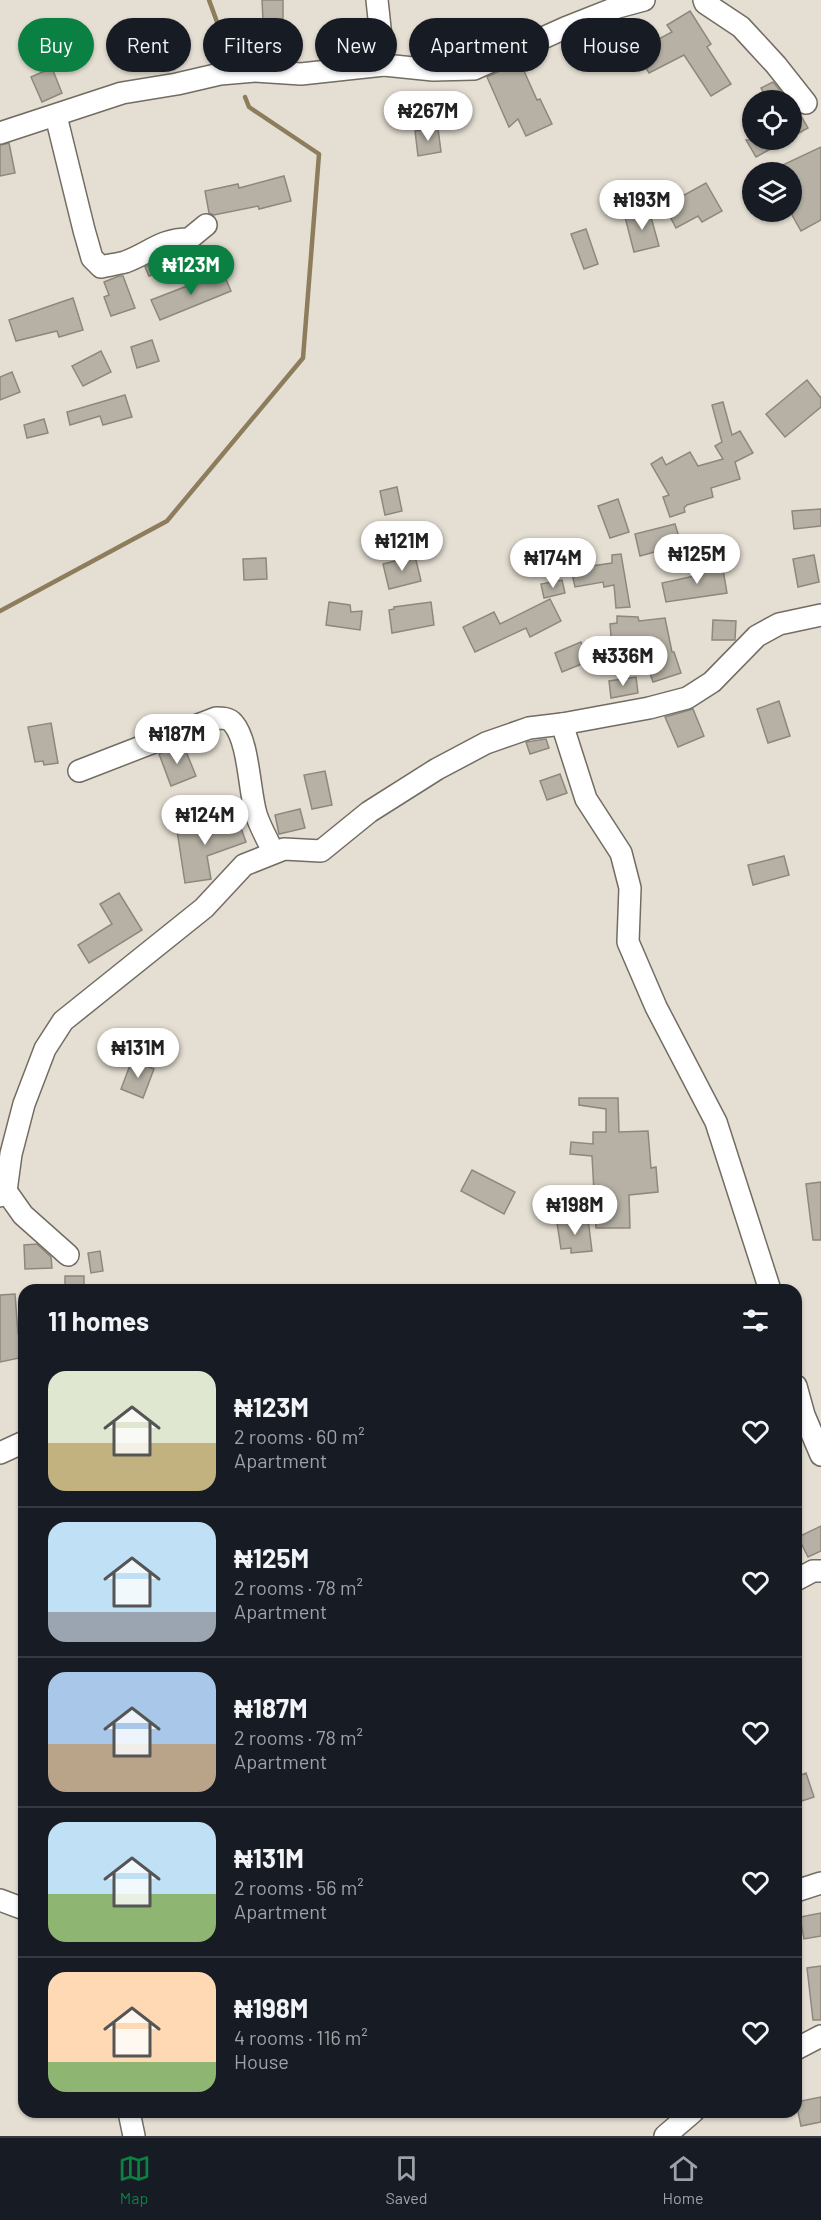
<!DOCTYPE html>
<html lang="en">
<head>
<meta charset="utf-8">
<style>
	:root { --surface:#171b24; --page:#242831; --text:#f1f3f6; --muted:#9ea1a6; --line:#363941; --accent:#0b8043 }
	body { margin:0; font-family:Barlow,sans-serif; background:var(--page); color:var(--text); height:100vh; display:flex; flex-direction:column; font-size:22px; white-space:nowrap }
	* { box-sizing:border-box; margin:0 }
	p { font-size:20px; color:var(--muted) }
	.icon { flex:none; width:33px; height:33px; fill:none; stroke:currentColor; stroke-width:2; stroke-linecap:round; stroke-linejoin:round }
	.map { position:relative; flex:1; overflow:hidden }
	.drawer { position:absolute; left:18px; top:1284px; width:784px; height:834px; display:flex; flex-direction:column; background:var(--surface); border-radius:18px; box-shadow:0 2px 4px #0004 }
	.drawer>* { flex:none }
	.guide { position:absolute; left:18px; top:18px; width:786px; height:54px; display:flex; gap:12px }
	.buttons { position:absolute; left:742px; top:90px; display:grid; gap:12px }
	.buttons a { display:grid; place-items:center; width:60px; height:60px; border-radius:50%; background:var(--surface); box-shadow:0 2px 4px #0004; font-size:30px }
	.price { position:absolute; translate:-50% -51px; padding:0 14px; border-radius:21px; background:#fff; color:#222; font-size:20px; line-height:39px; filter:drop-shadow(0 2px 3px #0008) }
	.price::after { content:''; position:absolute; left:50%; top:36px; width:18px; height:14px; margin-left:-9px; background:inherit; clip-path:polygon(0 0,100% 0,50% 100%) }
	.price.on { background:var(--accent); color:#fff }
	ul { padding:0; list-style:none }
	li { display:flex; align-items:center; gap:18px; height:150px; padding:0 30px }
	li+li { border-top:2px solid var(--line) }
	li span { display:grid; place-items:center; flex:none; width:168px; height:120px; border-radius:18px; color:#555 }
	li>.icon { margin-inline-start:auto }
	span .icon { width:72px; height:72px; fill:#fffc; stroke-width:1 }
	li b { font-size:26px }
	h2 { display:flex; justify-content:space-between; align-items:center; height:72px; padding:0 30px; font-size:26px }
	.pill { padding:0 21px; border-radius:27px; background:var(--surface); box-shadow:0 2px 4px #0004; font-size:21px; line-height:54px }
	.pill.on { background:var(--accent); color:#fff }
	.dock { display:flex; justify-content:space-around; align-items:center; height:84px; border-top:2px solid var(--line); background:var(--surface); font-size:16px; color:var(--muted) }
	.dock a { display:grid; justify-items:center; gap:3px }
	.dock .on { color:var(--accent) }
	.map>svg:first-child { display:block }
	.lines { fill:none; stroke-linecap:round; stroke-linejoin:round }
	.stream { stroke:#8d7d5c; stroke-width:4.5 }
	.building { fill:#b7b1a5; stroke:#8d887d; stroke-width:1.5 }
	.minor-casing { stroke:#726c62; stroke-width:24 }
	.minor { stroke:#fff; stroke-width:21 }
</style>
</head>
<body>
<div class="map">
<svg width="821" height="2136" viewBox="0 0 821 2136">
	<rect width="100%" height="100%" fill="#e5dfd3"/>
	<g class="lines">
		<!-- stream -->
		<g class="stream">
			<polyline points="209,0 228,52"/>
			<polyline points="0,611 167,521 303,358 319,154 249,107 245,97"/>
		</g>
	</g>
	<!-- building -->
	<g class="building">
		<polygon points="262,0 283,0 283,19 263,20"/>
		<polygon points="690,11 711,44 707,47 731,84 711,96 684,55 649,73 636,51 672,32 667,25"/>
		<polygon points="53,22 63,45 36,56 26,34"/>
		<polygon points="520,62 537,100 540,99 552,124 526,136 518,119 509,127 487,77"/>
		<polygon points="52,68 62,93 42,102 31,77"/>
		<polygon points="773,82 788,100 768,100 761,88"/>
		<polygon points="792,106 800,114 808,128 792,137"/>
		<polygon points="438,128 441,152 418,156 415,131"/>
		<polygon points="746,140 787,140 756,157"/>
		<polygon points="9,143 15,173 0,176 0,145"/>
		<polygon points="821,147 821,220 801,231 792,215 792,172 768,172"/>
		<polygon points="284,176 291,201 259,209 258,206 214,215 209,213 205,191 238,184 239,188"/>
		<polygon points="706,183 722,211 702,222 698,216 676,228 663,203 677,195 679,198"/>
		<polygon points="649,210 659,246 634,252 625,217"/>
		<polygon points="586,229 598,264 584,269 571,234"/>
		<polygon points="174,254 179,265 149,276 145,267"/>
		<polygon points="223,272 231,291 160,320 151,300"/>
		<polygon points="119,276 123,276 135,308 111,316 104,297 109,295 104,282"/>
		<polygon points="73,298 83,330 59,337 57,331 16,341 9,320"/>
		<polygon points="152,340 159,361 137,368 131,347"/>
		<polygon points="101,351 111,372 83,386 72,366"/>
		<polygon points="12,372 20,392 0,400 0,377"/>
		<polygon points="807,380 821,398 821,407 785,437 766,414"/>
		<polygon points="125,395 132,417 103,425 100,416 70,425 67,412"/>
		<polygon points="723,402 732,435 740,431 753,453 735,462 740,479 711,488 713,497 687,505 684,508 685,512 670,517 663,497 669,495 651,464 662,457 666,465 690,452 698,466 723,459 715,446 722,442 712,405"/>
		<polygon points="44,419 48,433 27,438 24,425"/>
		<polygon points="397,487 402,511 385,515 380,491"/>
		<polygon points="618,499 629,532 610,538 598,506"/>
		<polygon points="821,509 821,526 794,529 792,511"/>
		<polygon points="675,524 683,550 664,556 662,550 640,556 635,534"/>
		<polygon points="621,554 630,607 616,608 614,585 604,587 603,582 575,587 571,569 612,563 612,555"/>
		<polygon points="814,555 819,582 798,587 793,559"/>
		<polygon points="415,556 421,581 389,589 383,564"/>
		<polygon points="266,558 267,579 244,580 243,559"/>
		<polygon points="722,564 727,593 666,602 662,583 699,575 698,567"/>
		<polygon points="562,580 565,593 544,598 541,584"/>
		<polygon points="550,599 561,621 530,637 526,628 475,652 463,627 494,612 500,624"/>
		<polygon points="329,602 350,605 351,612 362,611 360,630 326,625"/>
		<polygon points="431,602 434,625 392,633 389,610 394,609 394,607"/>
		<polygon points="617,616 638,617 639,621 665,618 672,652 674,652 681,673 653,682 640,645 612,648 610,624 617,623"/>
		<polygon points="713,620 736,621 735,640 712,640"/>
		<polygon points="581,642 589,661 562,672 555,653"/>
		<polygon points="636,677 638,693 611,698 609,681"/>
		<polygon points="779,701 790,736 768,743 757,709"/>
		<polygon points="693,709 704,736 678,747 665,717"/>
		<polygon points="51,723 58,763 44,765 43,761 35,762 28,727"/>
		<polygon points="546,739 549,748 530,754 526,742"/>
		<polygon points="183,744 196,776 171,786 159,754"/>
		<polygon points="325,771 332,805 312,809 304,775"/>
		<polygon points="560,774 567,793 547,800 540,781"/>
		<polygon points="300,809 305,828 279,834 275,815"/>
		<polygon points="237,817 246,842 207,856 211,879 185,883 176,824 202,821 204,829"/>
		<polygon points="784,856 789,875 753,885 748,865"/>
		<polygon points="119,893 142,930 89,963 78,945 112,924 100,904"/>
		<polygon points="132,1060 154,1069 143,1098 121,1089"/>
		<polygon points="579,1098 618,1098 619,1132 648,1131 651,1168 656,1167 658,1192 629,1195 630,1228 596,1228 592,1156 570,1154 571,1142 593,1144 593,1132 606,1132 606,1109 579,1105"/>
		<polygon points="472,1170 515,1192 504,1214 461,1191"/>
		<polygon points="821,1182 821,1240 813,1240 806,1184"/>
		<polygon points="588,1219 592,1251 571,1253 571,1248 561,1249 557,1223"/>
		<polygon points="37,1244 51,1257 52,1268 25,1269 24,1245"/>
		<polygon points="100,1251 103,1271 91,1273 88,1253"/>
		<rect x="65" y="1276" width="19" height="14"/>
		<polygon points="15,1294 18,1333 19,1332 24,1357 0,1362 0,1295"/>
		<polygon points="821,1526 821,1551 808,1557 798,1537"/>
		<polygon points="806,1773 814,1797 796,1803 796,1777"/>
		<polygon points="821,1913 821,1936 804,1939 800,1917"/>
		<polygon points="821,1966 821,2020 813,2020 807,1968"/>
		<polygon points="821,2097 821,2122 801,2126 796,2102"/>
	</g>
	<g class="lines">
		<!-- minor casing -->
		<g class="minor-casing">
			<g id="minor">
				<polyline points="377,0 384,65"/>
				<polyline points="704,0 705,3 741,27 776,65 806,103"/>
				<path d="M56,116L84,230L92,258L101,267C109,265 118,264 125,262C150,253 160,239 189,239L206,225"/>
				<polyline points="0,133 122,93 177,84 220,74 255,71 301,74 384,65 433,70 474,69 565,28 618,7 644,0"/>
				<polyline points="562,724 586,799 621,853 630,888 628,942 656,1007 716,1122 770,1290"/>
				<path d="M79,771L216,718C222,718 229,718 233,723C249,741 249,790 256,814C260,827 268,840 273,852"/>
				<polyline points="6,1191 23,1215 68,1255"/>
				<polyline points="0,1196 6,1191 11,1154 24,1104 45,1049 63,1021 204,908 244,865 284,849 321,851 369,812 437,769 486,743 529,728 562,724 649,708 687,698 712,682 757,636 779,624 821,615"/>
				<polyline points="796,1386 804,1415 821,1455"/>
				<polyline points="0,1453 24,1442"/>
				<polyline points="796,1580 813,1571 821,1571"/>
				<polyline points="796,1891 821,1883"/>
				<polyline points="0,1900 24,1909"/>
				<polyline points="796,2049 821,2036"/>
				<polyline points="129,2112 134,2136"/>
				<polyline points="665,2136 693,2112"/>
			</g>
		</g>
		<!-- minor -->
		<use href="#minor" class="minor"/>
	</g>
</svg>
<div class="buttons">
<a><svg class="icon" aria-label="locate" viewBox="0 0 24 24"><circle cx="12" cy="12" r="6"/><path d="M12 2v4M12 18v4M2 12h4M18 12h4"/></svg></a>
<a><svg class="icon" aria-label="layers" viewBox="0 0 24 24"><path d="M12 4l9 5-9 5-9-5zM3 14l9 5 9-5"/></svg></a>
</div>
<b class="price" style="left:428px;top:142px">₦267M</b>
<b class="price" style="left:642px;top:231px">₦193M</b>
<b class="price on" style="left:191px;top:296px">₦123M</b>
<b class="price" style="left:402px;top:572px">₦121M</b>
<b class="price" style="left:697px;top:585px">₦125M</b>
<b class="price" style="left:553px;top:589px">₦174M</b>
<b class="price" style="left:623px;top:687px">₦336M</b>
<b class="price" style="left:177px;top:765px">₦187M</b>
<b class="price" style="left:205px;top:846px">₦124M</b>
<b class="price" style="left:138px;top:1079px">₦131M</b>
<b class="price" style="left:575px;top:1236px">₦198M</b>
<div class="guide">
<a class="pill on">Buy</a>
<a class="pill">Rent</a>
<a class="pill">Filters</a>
<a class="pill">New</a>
<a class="pill">Apartment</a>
<a class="pill">House</a>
</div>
<section class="drawer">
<h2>11 homes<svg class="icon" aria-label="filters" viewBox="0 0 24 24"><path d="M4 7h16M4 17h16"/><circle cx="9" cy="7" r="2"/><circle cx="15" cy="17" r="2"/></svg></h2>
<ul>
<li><span style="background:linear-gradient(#dfe7d0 60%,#c2b280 0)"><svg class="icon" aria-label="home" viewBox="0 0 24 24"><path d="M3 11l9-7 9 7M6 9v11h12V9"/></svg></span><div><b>₦123M</b><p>2 rooms · 60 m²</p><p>Apartment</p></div><svg class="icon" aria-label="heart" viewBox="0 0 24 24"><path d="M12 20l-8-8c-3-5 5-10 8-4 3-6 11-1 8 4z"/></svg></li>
<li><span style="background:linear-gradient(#bfe0f5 75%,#9aa5b1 0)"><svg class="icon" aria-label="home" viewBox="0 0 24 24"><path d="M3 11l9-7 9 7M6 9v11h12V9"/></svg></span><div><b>₦125M</b><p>2 rooms · 78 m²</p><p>Apartment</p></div><svg class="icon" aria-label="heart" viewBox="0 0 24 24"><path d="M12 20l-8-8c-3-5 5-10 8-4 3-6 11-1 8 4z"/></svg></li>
<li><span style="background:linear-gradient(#a9c7e8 60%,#b9a48a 0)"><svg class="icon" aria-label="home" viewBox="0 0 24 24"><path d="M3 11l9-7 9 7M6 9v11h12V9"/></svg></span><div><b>₦187M</b><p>2 rooms · 78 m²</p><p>Apartment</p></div><svg class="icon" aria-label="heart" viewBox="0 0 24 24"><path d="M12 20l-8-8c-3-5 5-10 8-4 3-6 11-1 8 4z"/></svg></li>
<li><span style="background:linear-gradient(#bfe0f5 60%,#8fb573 0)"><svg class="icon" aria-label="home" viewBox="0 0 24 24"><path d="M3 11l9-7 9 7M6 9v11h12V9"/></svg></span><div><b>₦131M</b><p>2 rooms · 56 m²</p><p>Apartment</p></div><svg class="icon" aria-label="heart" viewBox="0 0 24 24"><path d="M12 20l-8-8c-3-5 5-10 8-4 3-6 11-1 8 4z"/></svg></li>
<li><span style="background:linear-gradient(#ffd9b3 75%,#8fb573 0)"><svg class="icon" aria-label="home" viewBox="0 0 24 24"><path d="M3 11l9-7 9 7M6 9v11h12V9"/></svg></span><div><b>₦198M</b><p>4 rooms · 116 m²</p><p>House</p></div><svg class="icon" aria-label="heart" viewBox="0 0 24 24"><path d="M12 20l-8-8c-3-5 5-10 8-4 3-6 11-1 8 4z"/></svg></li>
</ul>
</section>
</div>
<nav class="dock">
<a class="on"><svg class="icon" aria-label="map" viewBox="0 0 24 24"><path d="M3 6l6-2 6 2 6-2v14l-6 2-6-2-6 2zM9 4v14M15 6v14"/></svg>Map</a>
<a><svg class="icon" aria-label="saved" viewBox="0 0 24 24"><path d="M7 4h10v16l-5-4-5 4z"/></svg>Saved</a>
<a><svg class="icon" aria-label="home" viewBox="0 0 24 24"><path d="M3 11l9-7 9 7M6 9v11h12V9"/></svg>Home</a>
</nav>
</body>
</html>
